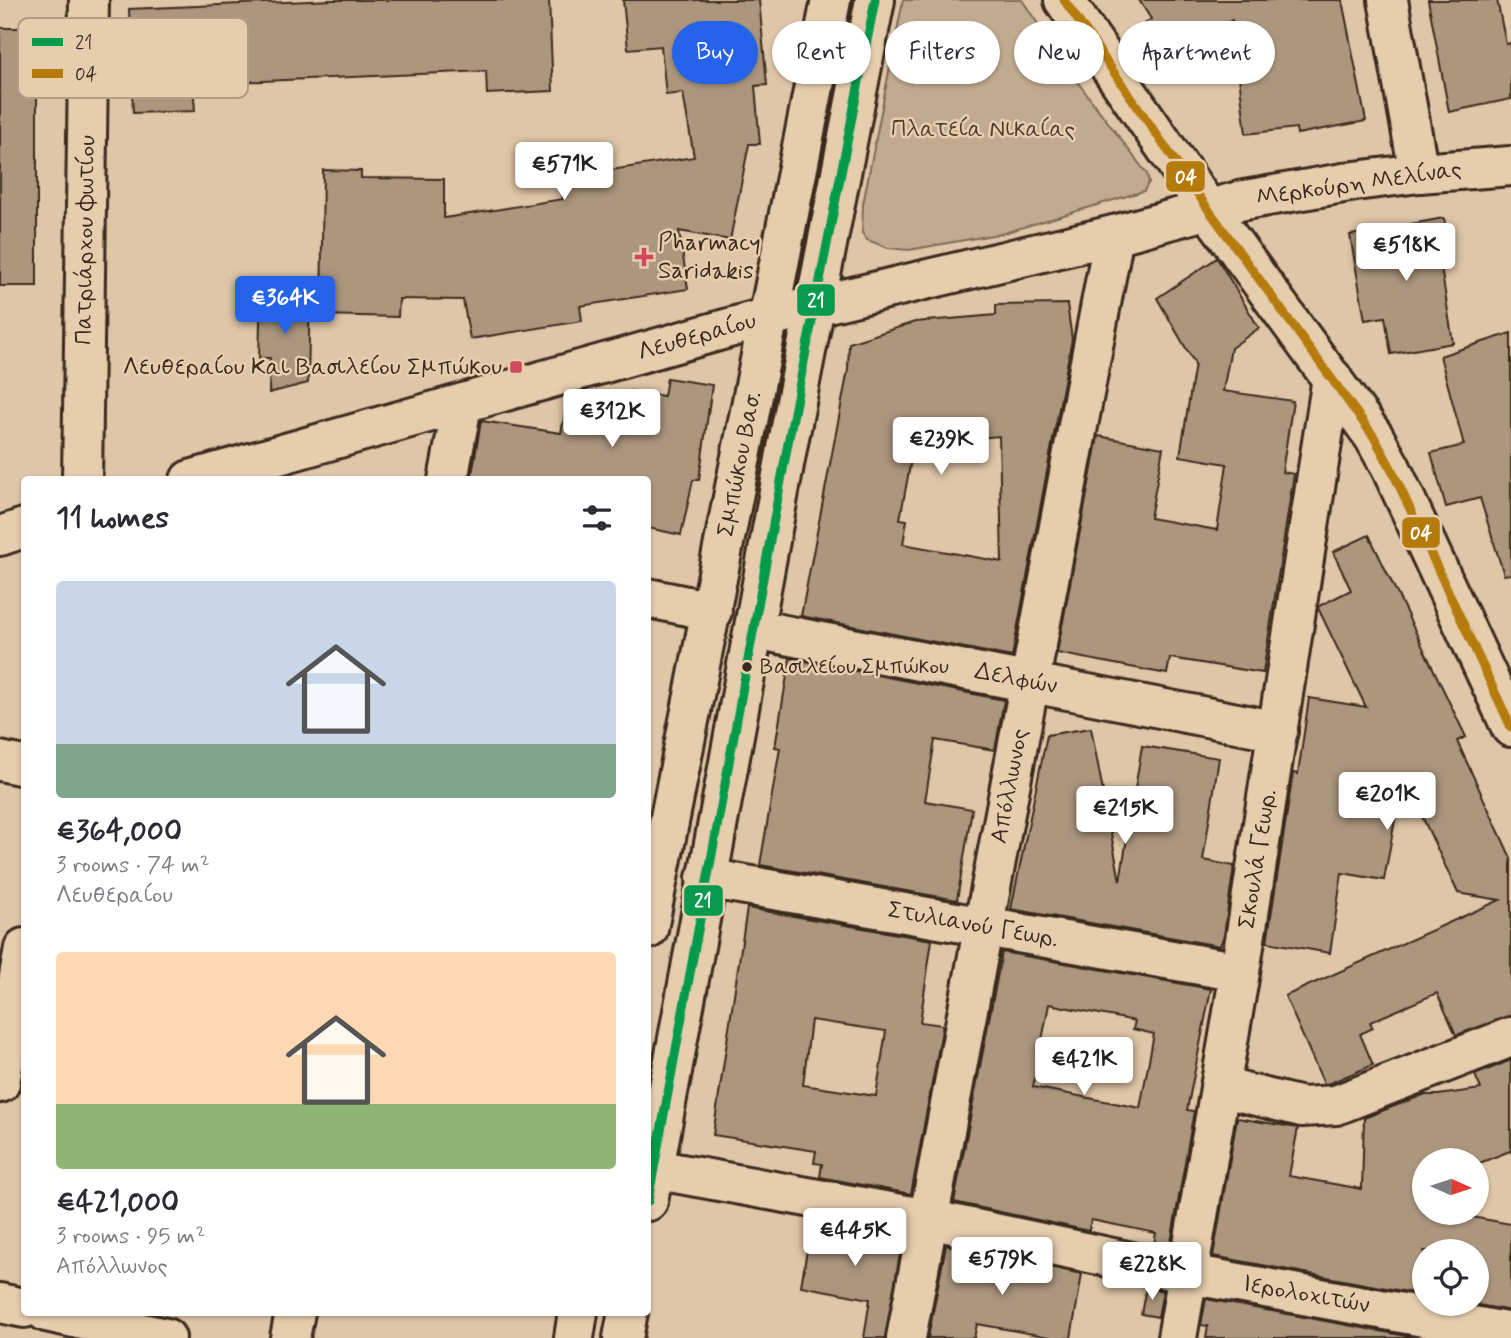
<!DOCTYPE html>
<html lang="en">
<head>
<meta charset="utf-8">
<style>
	:root { --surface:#fff; --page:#f7f7f7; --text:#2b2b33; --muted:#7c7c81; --accent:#2563eb }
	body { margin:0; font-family:Mynerve,sans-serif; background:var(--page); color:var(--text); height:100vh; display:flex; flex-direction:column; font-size:26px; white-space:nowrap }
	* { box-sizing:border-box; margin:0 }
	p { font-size:23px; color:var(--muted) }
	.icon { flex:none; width:38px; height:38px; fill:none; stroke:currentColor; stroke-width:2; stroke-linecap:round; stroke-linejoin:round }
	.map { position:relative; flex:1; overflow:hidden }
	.panel { position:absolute; left:21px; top:476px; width:630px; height:840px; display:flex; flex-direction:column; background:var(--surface); border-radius:7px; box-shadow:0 2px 5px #0004 }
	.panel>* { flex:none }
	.banner { position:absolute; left:672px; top:21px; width:665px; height:63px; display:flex; gap:14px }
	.needle { width:46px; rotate:93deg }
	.fabs { position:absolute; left:1412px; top:1148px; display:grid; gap:14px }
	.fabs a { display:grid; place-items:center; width:77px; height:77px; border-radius:50%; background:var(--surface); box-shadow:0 2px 5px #0004; font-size:35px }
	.price { position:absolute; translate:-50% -60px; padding:0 16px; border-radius:7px; background:#fff; color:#222; font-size:23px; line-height:46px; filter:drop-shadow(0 2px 4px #0008) }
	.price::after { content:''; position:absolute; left:50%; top:42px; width:21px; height:16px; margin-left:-10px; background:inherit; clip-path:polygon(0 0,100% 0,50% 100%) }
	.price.selected { background:var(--accent); color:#fff }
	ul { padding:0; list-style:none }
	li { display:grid; align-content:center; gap:14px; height:371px; padding:0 35px }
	li span { display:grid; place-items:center; height:217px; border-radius:7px; color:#555 }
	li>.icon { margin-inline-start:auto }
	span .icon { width:126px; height:126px; fill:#fffc; stroke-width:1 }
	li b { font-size:30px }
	h2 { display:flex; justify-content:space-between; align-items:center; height:84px; padding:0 35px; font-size:30px }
	.tag { padding:0 24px; border-radius:32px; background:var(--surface); box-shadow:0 2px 5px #0004; font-size:24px; line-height:63px }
	.tag.selected { background:var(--accent); color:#fff }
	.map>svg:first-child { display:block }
	.green { fill:#c1aa8f; stroke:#7e6a56; stroke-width:2 }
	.building { fill:#ac967e; stroke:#3b2a1e; stroke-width:2; fill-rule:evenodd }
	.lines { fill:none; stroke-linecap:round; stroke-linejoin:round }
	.minor-casing { stroke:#3b2a1e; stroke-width:44 }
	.major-casing { stroke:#3b2a1e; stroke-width:44 }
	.minor { stroke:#e6cdae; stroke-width:38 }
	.major { stroke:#e6cdae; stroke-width:38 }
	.bus-1-casing { stroke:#e6cdae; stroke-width:14 }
	.bus-2-casing { stroke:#e6cdae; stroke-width:14 }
	.bus-1 { stroke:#069a4c; stroke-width:9 }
	.bus-2 { stroke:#b57b0a; stroke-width:9 }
	.poi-dot { fill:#d1495b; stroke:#e6cdae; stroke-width:2.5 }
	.bus-dot { fill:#3b2a1e; stroke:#e6cdae; stroke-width:2.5 }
	.labels { text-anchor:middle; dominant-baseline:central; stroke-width:5; stroke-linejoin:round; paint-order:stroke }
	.bus-label { font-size:22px; fill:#3b2a1e; stroke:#e6cdae; text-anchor:start }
	.park-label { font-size:24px; fill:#4f3d2f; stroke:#e6cdae }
	.street-label { font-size:24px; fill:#3b2a1e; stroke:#e6cdae }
	.poi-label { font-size:24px; fill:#3b2a1e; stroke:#e6cdae; text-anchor:start }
	.key { fill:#e6cdae; stroke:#b39c83; stroke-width:2 }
	.key-label { font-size:19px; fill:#3b2a1e }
	.line-badge { stroke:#e6cdae; stroke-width:2.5 }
	.badge-label { font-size:19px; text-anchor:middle; font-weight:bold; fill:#fff }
</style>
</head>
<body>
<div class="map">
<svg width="1511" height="1338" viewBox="0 0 1511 1338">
	<rect width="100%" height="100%" fill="#dfc6a8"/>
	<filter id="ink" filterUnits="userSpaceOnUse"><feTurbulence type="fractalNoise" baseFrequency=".0143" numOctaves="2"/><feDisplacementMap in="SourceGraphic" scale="14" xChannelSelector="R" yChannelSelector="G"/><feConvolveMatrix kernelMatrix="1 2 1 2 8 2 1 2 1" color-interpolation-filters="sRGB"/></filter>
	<g filter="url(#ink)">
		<!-- green -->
		<polygon class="green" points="903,0 1022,0 1073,76 1147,174 1149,182 1144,191 1004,233 909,250 888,248 867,240 862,233 863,204"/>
		<!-- building -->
		<g class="building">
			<polygon points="333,0 549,0 553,91 487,94 486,71 193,84 195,111 133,113 129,9"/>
			<polygon points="623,0 759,0 767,85 755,86 760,144 749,144 730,240 679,231 688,289 580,306 582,321 470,339 463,300 399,299 398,317 321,315 323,170 361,171 361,178 444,179 444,218 563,199 560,178 694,157 683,93 666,95 661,46 628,49"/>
			<polygon points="1139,0 1342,0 1366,121 1297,134 1296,128 1246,134 1232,20 1160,64 1139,28 1151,19"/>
			<polygon points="1428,0 1497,0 1506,44 1511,43 1511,99 1449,112"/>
			<rect x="0" y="28" width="37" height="258"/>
			<polygon points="1444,218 1451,259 1440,261 1453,343 1391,354 1385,317 1365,320 1350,235"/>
			<polygon points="1217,258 1259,328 1231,348 1223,391 1293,401 1282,472 1294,474 1263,673 1170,658 1167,674 1057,653 1098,436 1163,448 1150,518 1217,530 1227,464 1180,456 1195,364 1157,298"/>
			<polygon points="261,288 310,289 308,383 269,393 270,358 259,358"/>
			<path d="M1067,304L1072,339L1012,657L801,616L848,370L849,343L915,322L996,315V305ZM999,436L1002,562L903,544L907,520L900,519L914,444Z"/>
			<polygon points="1511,333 1511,574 1504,575 1480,498 1446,507 1431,453 1464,445 1440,356"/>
			<polygon points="667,378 712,385 699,480 693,480 681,535 648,528 648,480 471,480 481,421 561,433 565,413 610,409 627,412 630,391 664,396"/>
			<polygon points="1369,535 1466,737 1457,741 1511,858 1511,1016 1456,1035 1437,993 1370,1022 1373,1028 1360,1034 1373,1065 1330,1083 1324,1084 1285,996 1500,900 1458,893 1403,776 1384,880 1342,873 1330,953 1267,942 1293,773 1298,774 1309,698 1366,707 1318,608 1319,606 1351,590 1333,552"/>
			<polygon points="790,658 1004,700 995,750 935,740 925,801 972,809 957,900 760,865 780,748 775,747"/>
			<polygon points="1091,728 1120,881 1142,746 1219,758 1203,860 1234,866 1224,935 1220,946 1011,909 1047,735"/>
			<path d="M747,908L932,940L920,1022L943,1025L911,1194L820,1177L822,1164L814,1163L816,1151L713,1135ZM811,1020L886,1031L876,1096L803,1085Z"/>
			<path d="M1002,952L1211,989L1187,1110L1194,1111L1170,1248L1154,1244L1156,1233L1091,1220L1089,1231L954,1202ZM1049,1004L1135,1021L1133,1029L1154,1034L1140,1108L1033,1087Z"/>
			<polygon points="1511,1060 1511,1152 1510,1151 1477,1164 1477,1160 1424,1160 1424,1213 1462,1213 1461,1215 1511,1224 1511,1311 1473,1304 1477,1304 1477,1251 1424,1251 1424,1295 1213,1256 1237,1118 1298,1128 1289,1176 1362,1189 1364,1118 1423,1095 1438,1095 1481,1089 1475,1075"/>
			<polygon points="812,1220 903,1237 885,1338 864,1338 870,1299 801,1286"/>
			<polygon points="946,1245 1082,1274 1071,1338 1055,1338 977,1324 974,1338 928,1338"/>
			<polygon points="1146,1287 1163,1291 1158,1317 1141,1314"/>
			<polygon points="1206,1299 1417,1338 1206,1338 1208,1326 1201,1325"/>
		</g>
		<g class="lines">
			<!-- minor casing -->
			<g class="minor-casing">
				<g id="minor">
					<polyline points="1064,0 1208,209 1374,437 1391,468 1511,727"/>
					<polyline points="1388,0 1419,173"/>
					<polyline points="82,480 89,0"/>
					<polyline points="190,480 768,317 1114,235 1239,201 1355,181 1419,173 1511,166"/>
					<polyline points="448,480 462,405"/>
					<polyline points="0,536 24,528"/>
					<polyline points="648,598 712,611"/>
					<polyline points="754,629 1278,731"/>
					<polyline points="0,761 24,766"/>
					<polyline points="706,878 1240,972"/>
					<polyline points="0,1083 24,948"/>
					<polyline points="1220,1087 1302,1107 1336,1105 1511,1037"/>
					<polyline points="648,1168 928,1219 1189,1274 1511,1333"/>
					<polyline points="0,1303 24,1308"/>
					<polyline points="46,1312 166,1338"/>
					<polyline points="290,1338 295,1312"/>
					<polyline points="906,1338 1114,235"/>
					<polyline points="1177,1338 1240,972 1332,378"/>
				</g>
			</g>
			<!-- major casing -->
			<g class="major-casing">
				<g id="major">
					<polyline points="648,929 831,0"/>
					<polyline points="648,1201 788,443 875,0"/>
					<polyline points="574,1338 578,1312"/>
					<polyline points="623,1338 628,1312"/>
				</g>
			</g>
			<!-- minor -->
			<use href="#minor" class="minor"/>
			<!-- major -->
			<use href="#major" class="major"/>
			<!-- bus-1 casing -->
			<g class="bus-1-casing">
				<polyline id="bus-1" points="648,1201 788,443 875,0"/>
			</g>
			<!-- bus-2 casing -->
			<g class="bus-2-casing">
				<polyline id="bus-2" points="1064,0 1208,209 1374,437 1391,468 1511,727"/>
			</g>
			<!-- bus-1 -->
			<use href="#bus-1" class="bus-1"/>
			<!-- bus-2 -->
			<use href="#bus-2" class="bus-2"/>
		</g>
	</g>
	<!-- markers -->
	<g class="poi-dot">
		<path d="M640.5 246.5h7v7h7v7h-7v7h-7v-7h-7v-7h7z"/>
		<rect x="509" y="360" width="14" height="14" rx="3.5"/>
	</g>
	<circle class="bus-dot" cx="747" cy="667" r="6"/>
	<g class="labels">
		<!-- bus labels -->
		<g class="bus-label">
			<text x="760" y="667">Βασιλείου Σμπώκου</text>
		</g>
		<!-- park labels -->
		<g class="park-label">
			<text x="983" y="129">Πλατεία Νικαίας</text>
		</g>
		<!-- street labels -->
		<g class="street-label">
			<text transform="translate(1359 184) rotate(-8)">Μερκούρη Μελίνας</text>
			<text transform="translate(86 240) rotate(-89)">Πατριάρχου Φωτίου</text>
			<text transform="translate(697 337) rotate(-16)">Λευθεραίου</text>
			<text transform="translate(740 464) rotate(-79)">Σμπώκου Βασ.</text>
			<text transform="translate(1016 679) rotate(11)">Δελφών</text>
			<text transform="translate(1010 786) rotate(-79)">Απόλλωνος</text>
			<text transform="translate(1258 859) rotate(-81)">Σκουλά Γεωρ.</text>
			<text transform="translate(973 925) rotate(10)">Στυλιανού Γεωρ.</text>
			<text transform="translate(1306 1295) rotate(10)">Ιερολοχιτών</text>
		</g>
		<!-- poi labels -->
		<g class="poi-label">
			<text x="658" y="243">Pharmacy<tspan x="658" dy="28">Saridakis</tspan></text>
			<text x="502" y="367" text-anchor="end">Λευθεραίου Και Βασιλείου Σμπώκου</text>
		</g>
	</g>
	<!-- legend -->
	<rect x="18" y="18" width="230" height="80" rx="10" class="key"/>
	<rect x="32" y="38" width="31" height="8" fill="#069a4c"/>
	<rect x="32" y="69" width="31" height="9" fill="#b57b0a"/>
	<g class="key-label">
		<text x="75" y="49">21</text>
		<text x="75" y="80">04</text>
	</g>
	<g class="line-badge">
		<rect x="1165" y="160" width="41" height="33" rx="7" fill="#b57b0a"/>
		<rect x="796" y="283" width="40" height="34" rx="7" fill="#069a4c"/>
		<rect x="1401" y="516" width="40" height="33" rx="7" fill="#b57b0a"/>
		<rect x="683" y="884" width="41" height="33" rx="7" fill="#069a4c"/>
	</g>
	<g class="badge-label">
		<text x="1186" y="183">04</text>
		<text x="816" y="307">21</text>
		<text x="1421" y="539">04</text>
		<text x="703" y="907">21</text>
	</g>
</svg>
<div class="fabs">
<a><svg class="needle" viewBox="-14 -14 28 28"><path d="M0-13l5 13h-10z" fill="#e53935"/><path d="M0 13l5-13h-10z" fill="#7c7c81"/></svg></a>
<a><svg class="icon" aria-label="locate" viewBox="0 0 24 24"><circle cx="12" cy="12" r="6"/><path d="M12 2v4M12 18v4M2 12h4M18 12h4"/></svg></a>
</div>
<b class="price" style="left:564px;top:202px">€571K</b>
<b class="price" style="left:1406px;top:283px">€518K</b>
<b class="price selected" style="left:285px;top:336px">€364K</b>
<b class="price" style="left:612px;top:449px">€312K</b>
<b class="price" style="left:941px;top:477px">€239K</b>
<b class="price" style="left:1387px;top:832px">€201K</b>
<b class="price" style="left:1125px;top:846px">€215K</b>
<b class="price" style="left:1084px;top:1097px">€421K</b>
<b class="price" style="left:855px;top:1268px">€445K</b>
<b class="price" style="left:1002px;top:1297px">€579K</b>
<b class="price" style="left:1152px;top:1302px">€228K</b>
<div class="banner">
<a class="tag selected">Buy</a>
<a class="tag">Rent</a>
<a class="tag">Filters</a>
<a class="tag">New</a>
<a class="tag">Apartment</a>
</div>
<section class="panel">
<h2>11 homes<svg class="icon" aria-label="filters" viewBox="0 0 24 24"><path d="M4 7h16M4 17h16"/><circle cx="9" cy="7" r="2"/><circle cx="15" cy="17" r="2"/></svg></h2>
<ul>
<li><span style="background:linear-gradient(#c9d6e8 75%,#7fa58c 0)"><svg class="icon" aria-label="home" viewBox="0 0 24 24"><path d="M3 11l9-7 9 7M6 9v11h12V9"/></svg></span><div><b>€364,000</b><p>3 rooms · 74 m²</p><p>Λευθεραίου</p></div></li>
<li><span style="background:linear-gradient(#ffd9b3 70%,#8fb573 0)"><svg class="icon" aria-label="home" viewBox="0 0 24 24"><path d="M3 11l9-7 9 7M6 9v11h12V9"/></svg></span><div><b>€421,000</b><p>3 rooms · 95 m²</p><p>Απόλλωνος</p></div></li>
</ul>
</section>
</div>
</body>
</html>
